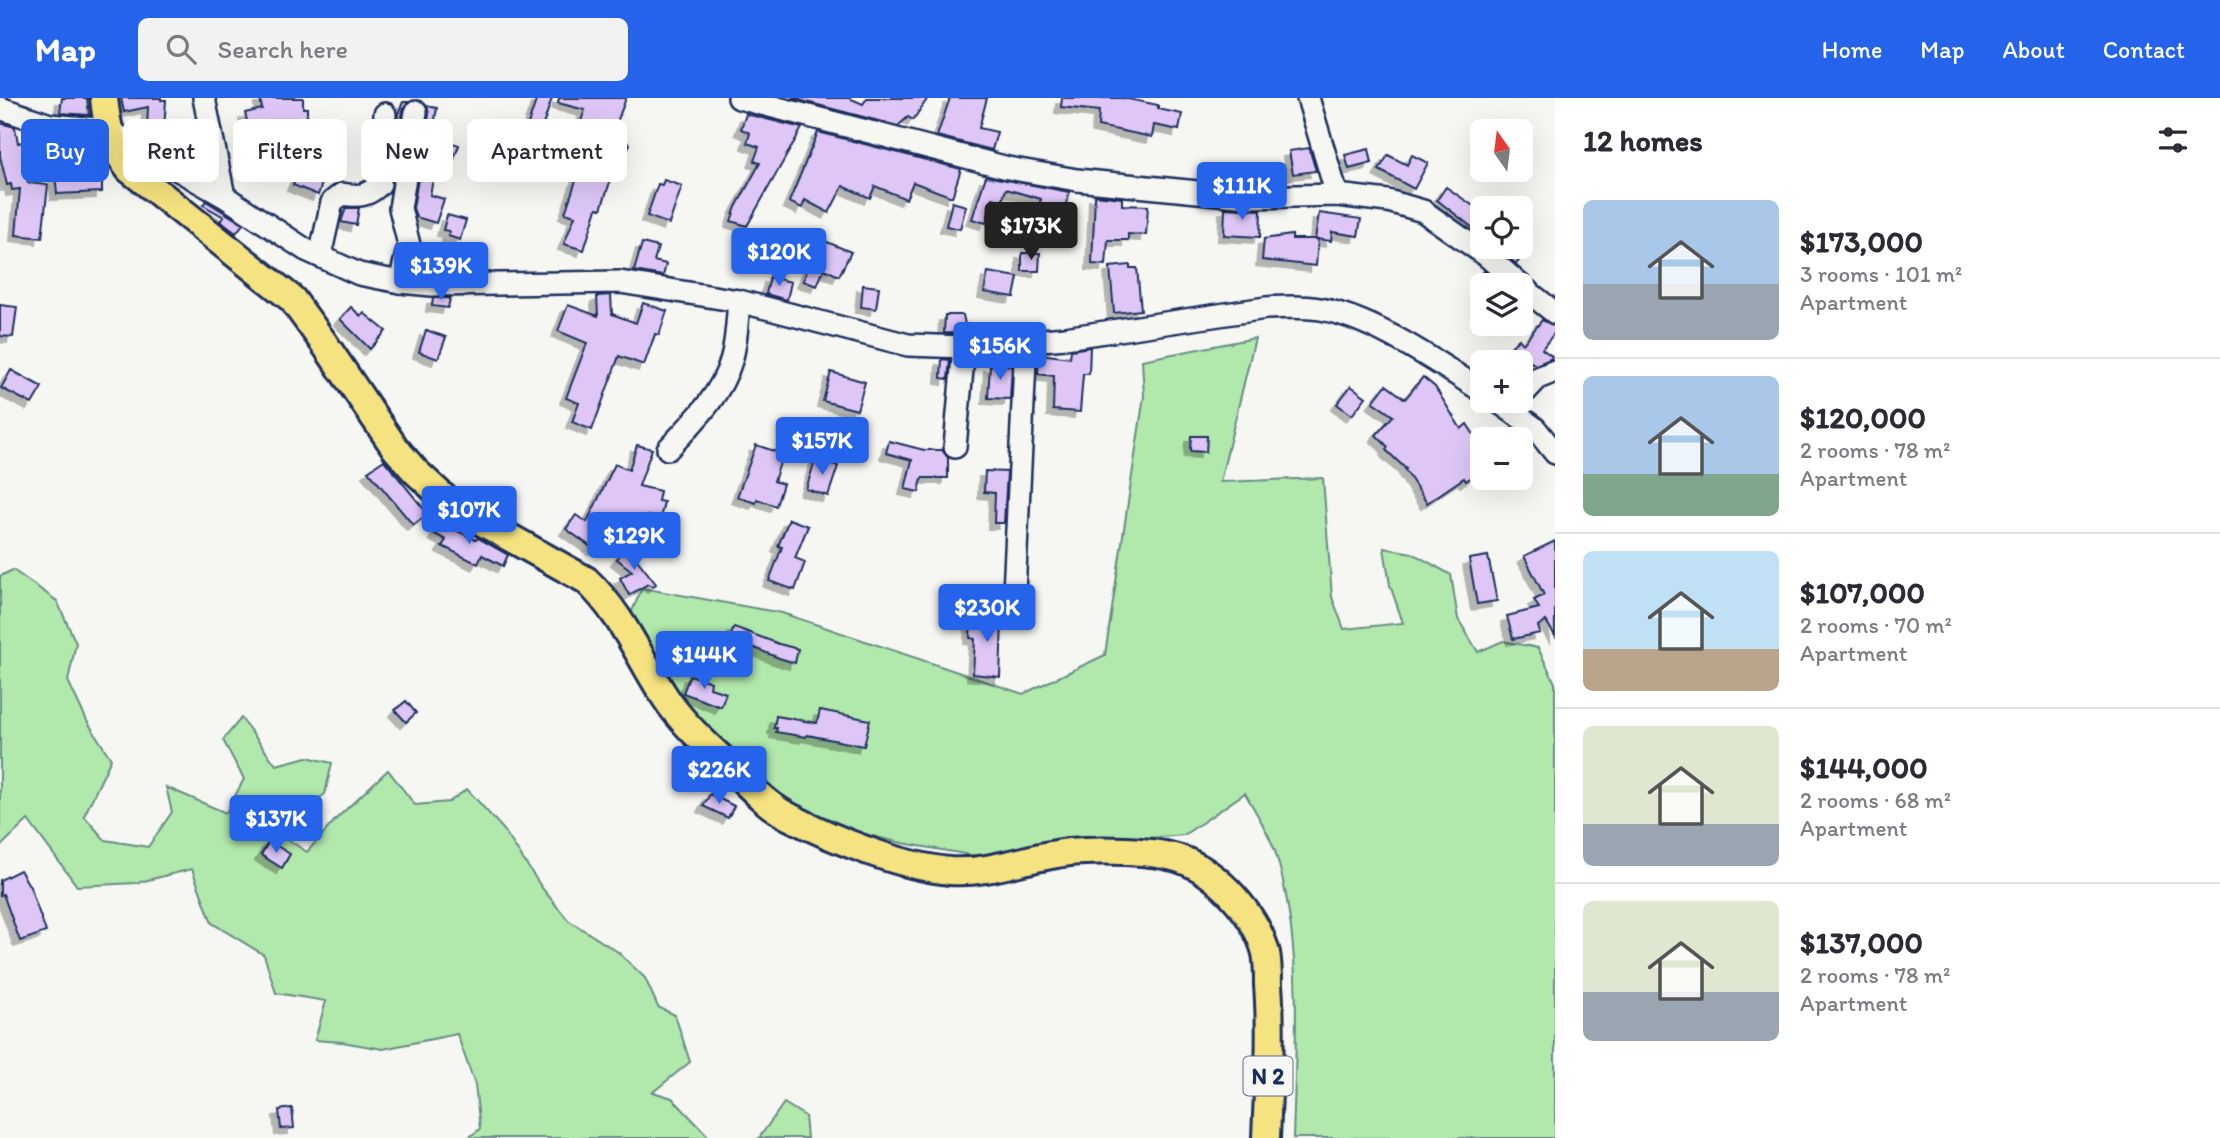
<!DOCTYPE html>
<html lang="en">
<head>
<meta charset="utf-8">
<style>
	:root { --surface:#fff; --page:#f2f2f3; --text:#2b2b33; --muted:#7c7c81; --line:#e1e1e2; --accent:#2563eb }
	body { margin:0; font-family:Itim,sans-serif; background:var(--page); color:var(--text); height:100vh; display:flex; flex-direction:column; font-size:26px; white-space:nowrap }
	* { box-sizing:border-box; margin:0 }
	p { font-size:23px; color:var(--muted) }
	.icon { flex:none; width:38px; height:38px; fill:none; stroke:currentColor; stroke-width:2; stroke-linecap:round; stroke-linejoin:round }
	.map { position:relative; flex:1; overflow:hidden }
	.drawer { display:flex; flex-direction:column; background:var(--surface); width:665px }
	.drawer>* { flex:none }
	.guide { position:absolute; left:21px; top:21px; width:665px; height:63px; display:flex; gap:14px }
	.needle { width:46px; rotate:346deg }
	.tools { position:absolute; left:1470px; top:21px; display:grid; gap:14px }
	.tools a { display:grid; place-items:center; width:63px; height:63px; border-radius:10px; background:var(--surface); box-shadow:0 7px 28px #0002; font-size:35px }
	.price { position:absolute; translate:-50% -60px; padding:0 16px; border-radius:7px; background:var(--accent); color:#fff; font-size:23px; line-height:46px; filter:drop-shadow(0 2px 4px #0008) }
	.price::after { content:''; position:absolute; left:50%; top:42px; width:21px; height:16px; margin-left:-10px; background:inherit; clip-path:polygon(0 0,100% 0,50% 100%) }
	.price.current { background:#222; color:#fff }
	ul { padding:0; list-style:none }
	li { display:flex; align-items:center; gap:21px; height:175px; padding:0 28px }
	li+li { border-top:2px solid var(--line) }
	li span { display:grid; place-items:center; flex:none; width:196px; height:140px; border-radius:10px; color:#555 }
	li>.icon { margin-inline-start:auto }
	span .icon { width:84px; height:84px; fill:#fffc; stroke-width:1 }
	li b { font-size:30px }
	h2 { display:flex; justify-content:space-between; align-items:center; height:84px; padding:0 28px; font-size:30px }
	.pill { padding:0 24px; border-radius:10px; background:var(--surface); box-shadow:0 7px 28px #0002; font-size:24px; line-height:63px }
	.pill.current { background:var(--accent); color:#fff }
	header { display:flex; align-items:center; gap:42px; box-sizing:border-box; height:98px; padding:0 35px; background:var(--accent); color:#fff }
	header strong { font-size:33px }
	nav { display:flex; gap:38px; margin-inline-start:auto; font-size:24px }
	.search { width:490px; height:63px; background:var(--page); display:flex; align-items:center; gap:18px; box-sizing:border-box; padding:0 24px; border-radius:10px; color:var(--muted); font-size:26px }
	main { display:flex; flex:1; min-height:0 }
	.map>svg:first-child { display:block }
	.green { fill:#b1e8ab; stroke:#668c84; stroke-width:2 }
	.building { fill:#dec7f7; stroke:#1b2f5e; stroke-width:2; filter:url(#shadow) }
	.lines { fill:none; stroke-linecap:round; stroke-linejoin:round }
	.minor-casing { stroke:#1b2f5e; stroke-width:26 }
	.major-casing { stroke:#1b2f5e; stroke-width:32 }
	.minor { stroke:#f6f6f2; stroke-width:21 }
	.major { stroke:#f5e381; stroke-width:26 }
	.labels { text-anchor:middle; dominant-baseline:central; stroke-width:5; stroke-linejoin:round; paint-order:stroke }
	.shield { fill:#f6f6f2; stroke:#5d6b8a; stroke-width:2 }
	.shield-label { font-size:23px; font-weight:bold; fill:#1b2f5e }
</style>
</head>
<body>
<header>
<strong>Map</strong>
<div class="search"><svg class="icon" aria-label="search" viewBox="0 0 24 24"><circle cx="10" cy="10" r="6"/><path d="M15 15l6 6"/></svg>Search here</div>
<nav><a>Home</a><a>Map</a><a>About</a><a>Contact</a></nav>
</header>
<main>
<div class="map">
<svg width="1555" height="1040" viewBox="0 0 1555 1040">
	<defs>
		<filter id="shadow"><feDropShadow dx="-6" dy="6" stdDeviation="0" flood-color="#0004"/></filter>
	</defs>
	<rect width="100%" height="100%" fill="#f6f6f2"/>
	<filter id="ink" filterUnits="userSpaceOnUse"><feTurbulence type="fractalNoise" baseFrequency=".0143" numOctaves="2"/><feDisplacementMap in="SourceGraphic" scale="14" xChannelSelector="R" yChannelSelector="G"/><feConvolveMatrix kernelMatrix="1 2 1 2 8 2 1 2 1" color-interpolation-filters="sRGB"/></filter>
	<g filter="url(#ink)">
		<!-- green -->
		<g class="green">
			<path d="M1255,240L1220,384L1323,380L1332,499L1344,531L1403,525L1390,487L1384,450L1412,455L1451,477L1458,521L1478,554L1503,543L1538,550L1555,585V1040H1293C1296,947 1303,842 1275,753C1268,733 1255,713 1245,695L1184,737L1113,743L1016,765L902,745L787,718L726,665L625,529L642,490L782,515L1023,596L1105,557L1144,298L1142,262Z"/>
			<polygon points="13,472 57,503 76,545 68,583 87,623 111,661 84,718 105,742 148,749 172,714 166,689 226,715 244,681 223,642 241,620 276,667 307,659 332,665 325,696 275,733 307,754 337,720 388,672 415,707 449,704 467,691 504,732 542,790 568,822 618,854 645,880 658,909 675,917 690,964 653,994 672,1000 710,1040 468,1040 480,1031 475,987 457,936 383,951 342,944 315,942 326,903 276,895 264,857 212,825 192,771 136,785 77,788 28,722 0,749 0,478"/>
			<polygon points="784,1005 805,1018 807,1040 759,1040"/>
		</g>
		<!-- building -->
		<g class="building">
			<polygon points="62,0 87,0 89,17 60,15"/>
			<polygon points="121,0 161,0 161,2 166,2 164,32 147,31 148,9 124,14"/>
			<polygon points="260,0 303,0 303,10 307,10 307,56 289,57 288,39 259,47 256,36 251,38 245,15 262,11"/>
			<polygon points="537,0 552,0 541,33 527,29"/>
			<polygon points="559,0 626,0 612,38 630,46 621,65 617,63 601,111 597,110 584,152 564,146 575,118 565,115 586,53 583,51 591,39 577,34 585,12 558,5"/>
			<polygon points="791,0 849,0 863,6 867,0 928,0 913,22 908,19 898,28"/>
			<polygon points="950,0 987,0 979,30 997,34 992,52 937,38"/>
			<polygon points="1062,0 1123,0 1158,7 1158,11 1182,16 1179,32 1154,27 1152,39 1098,28 1099,13 1061,9"/>
			<polygon points="403,4 408,4 403,12 400,32 397,31 398,16"/>
			<polygon points="427,8 437,10 432,38 459,47 449,74 435,70 430,97 444,101 436,125 416,119 413,110 429,16"/>
			<polygon points="746,16 802,30 747,128 731,123 736,109 760,65 754,63 759,49 747,45 750,35 741,31"/>
			<polygon points="0,25 15,29 18,45 44,39 83,43 76,80 102,80 102,94 57,96 53,53 23,60 28,85 48,87 42,140 16,137 20,91 12,92 11,86 7,87 0,58"/>
			<polygon points="818,34 961,71 952,99 913,84 906,101 875,88 870,100 843,88 829,115 805,102 802,110 789,104"/>
			<polygon points="490,36 503,40 494,67 481,63"/>
			<polygon points="1309,50 1316,73 1293,76 1289,53"/>
			<polygon points="1369,51 1372,65 1349,71 1345,57"/>
			<polygon points="1388,57 1407,67 1412,57 1428,65 1414,91 1379,72"/>
			<polygon points="301,68 325,77 318,97 293,87"/>
			<polygon points="986,78 1069,94 1060,140 1045,137 1050,119 1047,119 1048,109 1039,107 1041,101 1006,91 1002,103 993,100 986,125 972,121"/>
			<polygon points="664,82 682,88 669,126 647,118 658,86 662,87"/>
			<polygon points="1446,89 1482,114 1482,137 1437,102"/>
			<polygon points="1095,97 1122,100 1122,107 1148,108 1146,137 1128,136 1128,142 1108,142 1106,167 1092,166"/>
			<polygon points="206,103 243,126 236,135 220,123 224,119 203,107"/>
			<polygon points="952,104 966,108 960,131 946,128"/>
			<polygon points="346,110 359,110 356,127 341,124"/>
			<polygon points="1225,110 1261,112 1260,139 1224,137"/>
			<polygon points="1319,115 1361,121 1358,138 1332,134 1331,143 1315,141"/>
			<polygon points="447,117 466,122 460,142 448,138 449,133 443,132"/>
			<polygon points="1292,137 1292,141 1318,141 1316,168 1262,162 1264,141"/>
			<polygon points="820,141 851,154 839,178 824,171 817,188 803,183"/>
			<polygon points="642,145 658,149 654,163 666,166 663,178 634,173"/>
			<polygon points="1501,149 1531,149 1516,166 1499,151"/>
			<polygon points="1022,155 1040,155 1039,173 1022,173"/>
			<polygon points="1130,167 1130,170 1137,170 1141,212 1114,215 1110,169"/>
			<polygon points="1484,173 1500,187 1486,187 1478,181"/>
			<polygon points="988,174 1018,179 1014,199 984,194"/>
			<polygon points="770,179 791,184 787,202 766,196"/>
			<polygon points="863,187 879,189 876,211 861,209"/>
			<polygon points="611,197 612,216 636,225 643,205 667,213 659,237 655,236 644,267 619,258 592,332 572,324 579,305 566,300 587,245 558,233 568,207 598,218 597,198"/>
			<polygon points="433,200 450,200 448,210 432,208"/>
			<polygon points="0,207 17,209 13,239 0,238"/>
			<polygon points="351,209 361,218 364,215 386,233 370,251 340,221"/>
			<polygon points="945,217 963,217 967,236 944,235"/>
			<polygon points="1542,222 1555,228 1555,234 1542,251 1552,258 1550,261 1536,267 1531,264 1521,274 1521,264 1495,264 1519,241 1523,246"/>
			<polygon points="426,232 446,239 438,261 419,254"/>
			<polygon points="1090,249 1089,276 1083,276 1080,314 1053,312 1054,278 1038,276 1039,256 1070,260 1071,252"/>
			<polygon points="942,261 950,262 948,281 941,280"/>
			<polygon points="990,267 1012,268 1010,301 988,300"/>
			<polygon points="11,272 42,289 32,306 1,290"/>
			<polygon points="831,274 865,284 857,312 823,303"/>
			<polygon points="1423,279 1435,289 1461,331 1467,326 1482,349 1482,372 1466,383 1464,380 1427,405 1405,372 1406,371 1386,352 1388,349 1376,337 1393,318 1373,304 1386,287 1405,301"/>
			<polygon points="1351,288 1366,299 1352,317 1337,306"/>
			<polygon points="1191,338 1207,338 1206,354 1190,353"/>
			<polygon points="889,343 924,352 942,352 948,360 948,380 922,380 919,394 905,391 912,362 886,355"/>
			<polygon points="637,347 652,351 639,388 660,393 658,403 664,404 660,421 648,418 641,435 613,424 594,451 566,431 576,417 587,424 615,366 629,372"/>
			<polygon points="756,347 783,356 774,383 783,386 776,408 757,401 756,405 737,399"/>
			<polygon points="816,360 838,368 828,398 806,391"/>
			<polygon points="384,362 428,416 413,427 368,373"/>
			<polygon points="985,373 1007,374 1004,425 994,425 995,395 984,394"/>
			<polygon points="789,421 808,428 795,460 805,464 795,492 769,483 782,449 778,448"/>
			<polygon points="441,425 476,442 478,440 508,457 503,468 482,457 478,466 442,448 446,442 435,436"/>
			<polygon points="1555,443 1555,538 1546,523 1538,528 1540,535 1513,541 1507,518 1539,510 1534,502 1544,497 1524,458"/>
			<polygon points="628,447 638,455 635,459 656,486 653,489 648,486 629,497 620,480 632,473 617,461"/>
			<polygon points="1488,458 1497,503 1477,506 1469,461"/>
			<polygon points="952,502 967,503 967,519 952,519"/>
			<polygon points="971,516 1000,518 1002,523 1000,579 973,576 975,541 970,540"/>
			<polygon points="734,529 779,546 798,551 795,565 779,560 730,540"/>
			<polygon points="690,577 711,584 710,590 726,595 721,609 683,595"/>
			<polygon points="406,603 416,615 406,624 395,612"/>
			<polygon points="820,612 870,622 864,648 807,637 806,639 776,634 777,630 774,630 776,618 817,625"/>
			<polygon points="710,696 734,708 728,720 703,708"/>
			<polygon points="269,743 290,756 282,770 261,757"/>
			<polygon points="20,772 30,789 46,834 20,843 3,796 0,797 0,782"/>
			<polygon points="292,1010 294,1030 281,1031 279,1012"/>
		</g>
		<g class="lines">
			<!-- minor casing -->
			<g class="minor-casing">
				<g id="minor">
					<polyline points="204,0 224,98"/>
					<polyline points="739,0 1008,70 1077,82 1248,99 1337,97 1388,103 1423,113 1487,158 1520,187"/>
					<polyline points="1308,0 1337,97"/>
					<path d="M0,10L50,27L108,32L224,98L306,152L359,176L400,184L432,187L620,184L739,203L908,247L964,249L1065,240L1266,210C1284,209 1302,208 1320,211C1372,219 1438,265 1482,293"/>
					<path d="M320,158L332,104L342,96C359,99 368,98 380,86L385,16"/>
					<polyline points="400,184 409,147 400,110 416,14"/>
					<polyline points="1521,188 1555,215"/>
					<polyline points="1521,298 1538,280 1555,273"/>
					<polyline points="1497,303 1535,330 1555,355"/>
					<polyline points="955,349 964,249"/>
					<path d="M668,351C693,324 720,299 731,263C737,244 737,222 739,203"/>
					<polyline points="1013,516 1026,242"/>
				</g>
			</g>
			<!-- major casing -->
			<g class="major-casing">
				<path id="major" d="M104,0C107,29 111,47 129,71L292,201L324,245L395,350L415,373L453,408L586,482C623,517 638,558 665,599C681,624 705,645 726,665C746,684 765,707 790,719C835,742 899,768 950,773C990,776 1030,758 1070,754C1097,751 1154,752 1180,761C1218,774 1256,817 1266,855C1268,865 1268,877 1268,887C1272,938 1268,989 1266,1040"/>
			</g>
			<!-- minor -->
			<use href="#minor" class="minor"/>
			<!-- major -->
			<use href="#major" class="major"/>
		</g>
	</g>
	<g class="labels">
		<!-- shield labels -->
		<rect class="shield" x="1243.5" y="958.5" width="49" height="39" rx="5"/>
		<g class="shield-label">
			<text x="1268" y="978">N 2</text>
		</g>
	</g>
</svg>
<div class="tools">
<a><svg class="needle" viewBox="-14 -14 28 28"><path d="M0-13l5 13h-10z" fill="#e53935"/><path d="M0 13l5-13h-10z" fill="#7c7c81"/></svg></a>
<a><svg class="icon" aria-label="locate" viewBox="0 0 24 24"><circle cx="12" cy="12" r="6"/><path d="M12 2v4M12 18v4M2 12h4M18 12h4"/></svg></a>
<a><svg class="icon" aria-label="layers" viewBox="0 0 24 24"><path d="M12 4l9 5-9 5-9-5zM3 14l9 5 9-5"/></svg></a>
<a>+</a>
<a>−</a>
</div>
<b class="price" style="left:1242px;top:124px">$111K</b>
<b class="price current" style="left:1031px;top:164px">$173K</b>
<b class="price" style="left:779px;top:190px">$120K</b>
<b class="price" style="left:441px;top:204px">$139K</b>
<b class="price" style="left:1000px;top:284px">$156K</b>
<b class="price" style="left:822px;top:379px">$157K</b>
<b class="price" style="left:469px;top:448px">$107K</b>
<b class="price" style="left:634px;top:474px">$129K</b>
<b class="price" style="left:987px;top:546px">$230K</b>
<b class="price" style="left:704px;top:593px">$144K</b>
<b class="price" style="left:719px;top:708px">$226K</b>
<b class="price" style="left:276px;top:757px">$137K</b>
<div class="guide">
<a class="pill current">Buy</a>
<a class="pill">Rent</a>
<a class="pill">Filters</a>
<a class="pill">New</a>
<a class="pill">Apartment</a>
</div>
</div>
<section class="drawer">
<h2>12 homes<svg class="icon" aria-label="filters" viewBox="0 0 24 24"><path d="M4 7h16M4 17h16"/><circle cx="9" cy="7" r="2"/><circle cx="15" cy="17" r="2"/></svg></h2>
<ul>
<li><span style="background:linear-gradient(#a9c7e8 60%,#9aa5b1 0)"><svg class="icon" aria-label="home" viewBox="0 0 24 24"><path d="M3 11l9-7 9 7M6 9v11h12V9"/></svg></span><div><b>$173,000</b><p>3 rooms · 101 m²</p><p>Apartment</p></div></li>
<li><span style="background:linear-gradient(#a9c7e8 70%,#7fa58c 0)"><svg class="icon" aria-label="home" viewBox="0 0 24 24"><path d="M3 11l9-7 9 7M6 9v11h12V9"/></svg></span><div><b>$120,000</b><p>2 rooms · 78 m²</p><p>Apartment</p></div></li>
<li><span style="background:linear-gradient(#bfe0f5 70%,#b9a48a 0)"><svg class="icon" aria-label="home" viewBox="0 0 24 24"><path d="M3 11l9-7 9 7M6 9v11h12V9"/></svg></span><div><b>$107,000</b><p>2 rooms · 70 m²</p><p>Apartment</p></div></li>
<li><span style="background:linear-gradient(#dfe7d0 70%,#9aa5b1 0)"><svg class="icon" aria-label="home" viewBox="0 0 24 24"><path d="M3 11l9-7 9 7M6 9v11h12V9"/></svg></span><div><b>$144,000</b><p>2 rooms · 68 m²</p><p>Apartment</p></div></li>
<li><span style="background:linear-gradient(#dfe7d0 65%,#9aa5b1 0)"><svg class="icon" aria-label="home" viewBox="0 0 24 24"><path d="M3 11l9-7 9 7M6 9v11h12V9"/></svg></span><div><b>$137,000</b><p>2 rooms · 78 m²</p><p>Apartment</p></div></li>
</ul>
</section>
</main>
</body>
</html>
